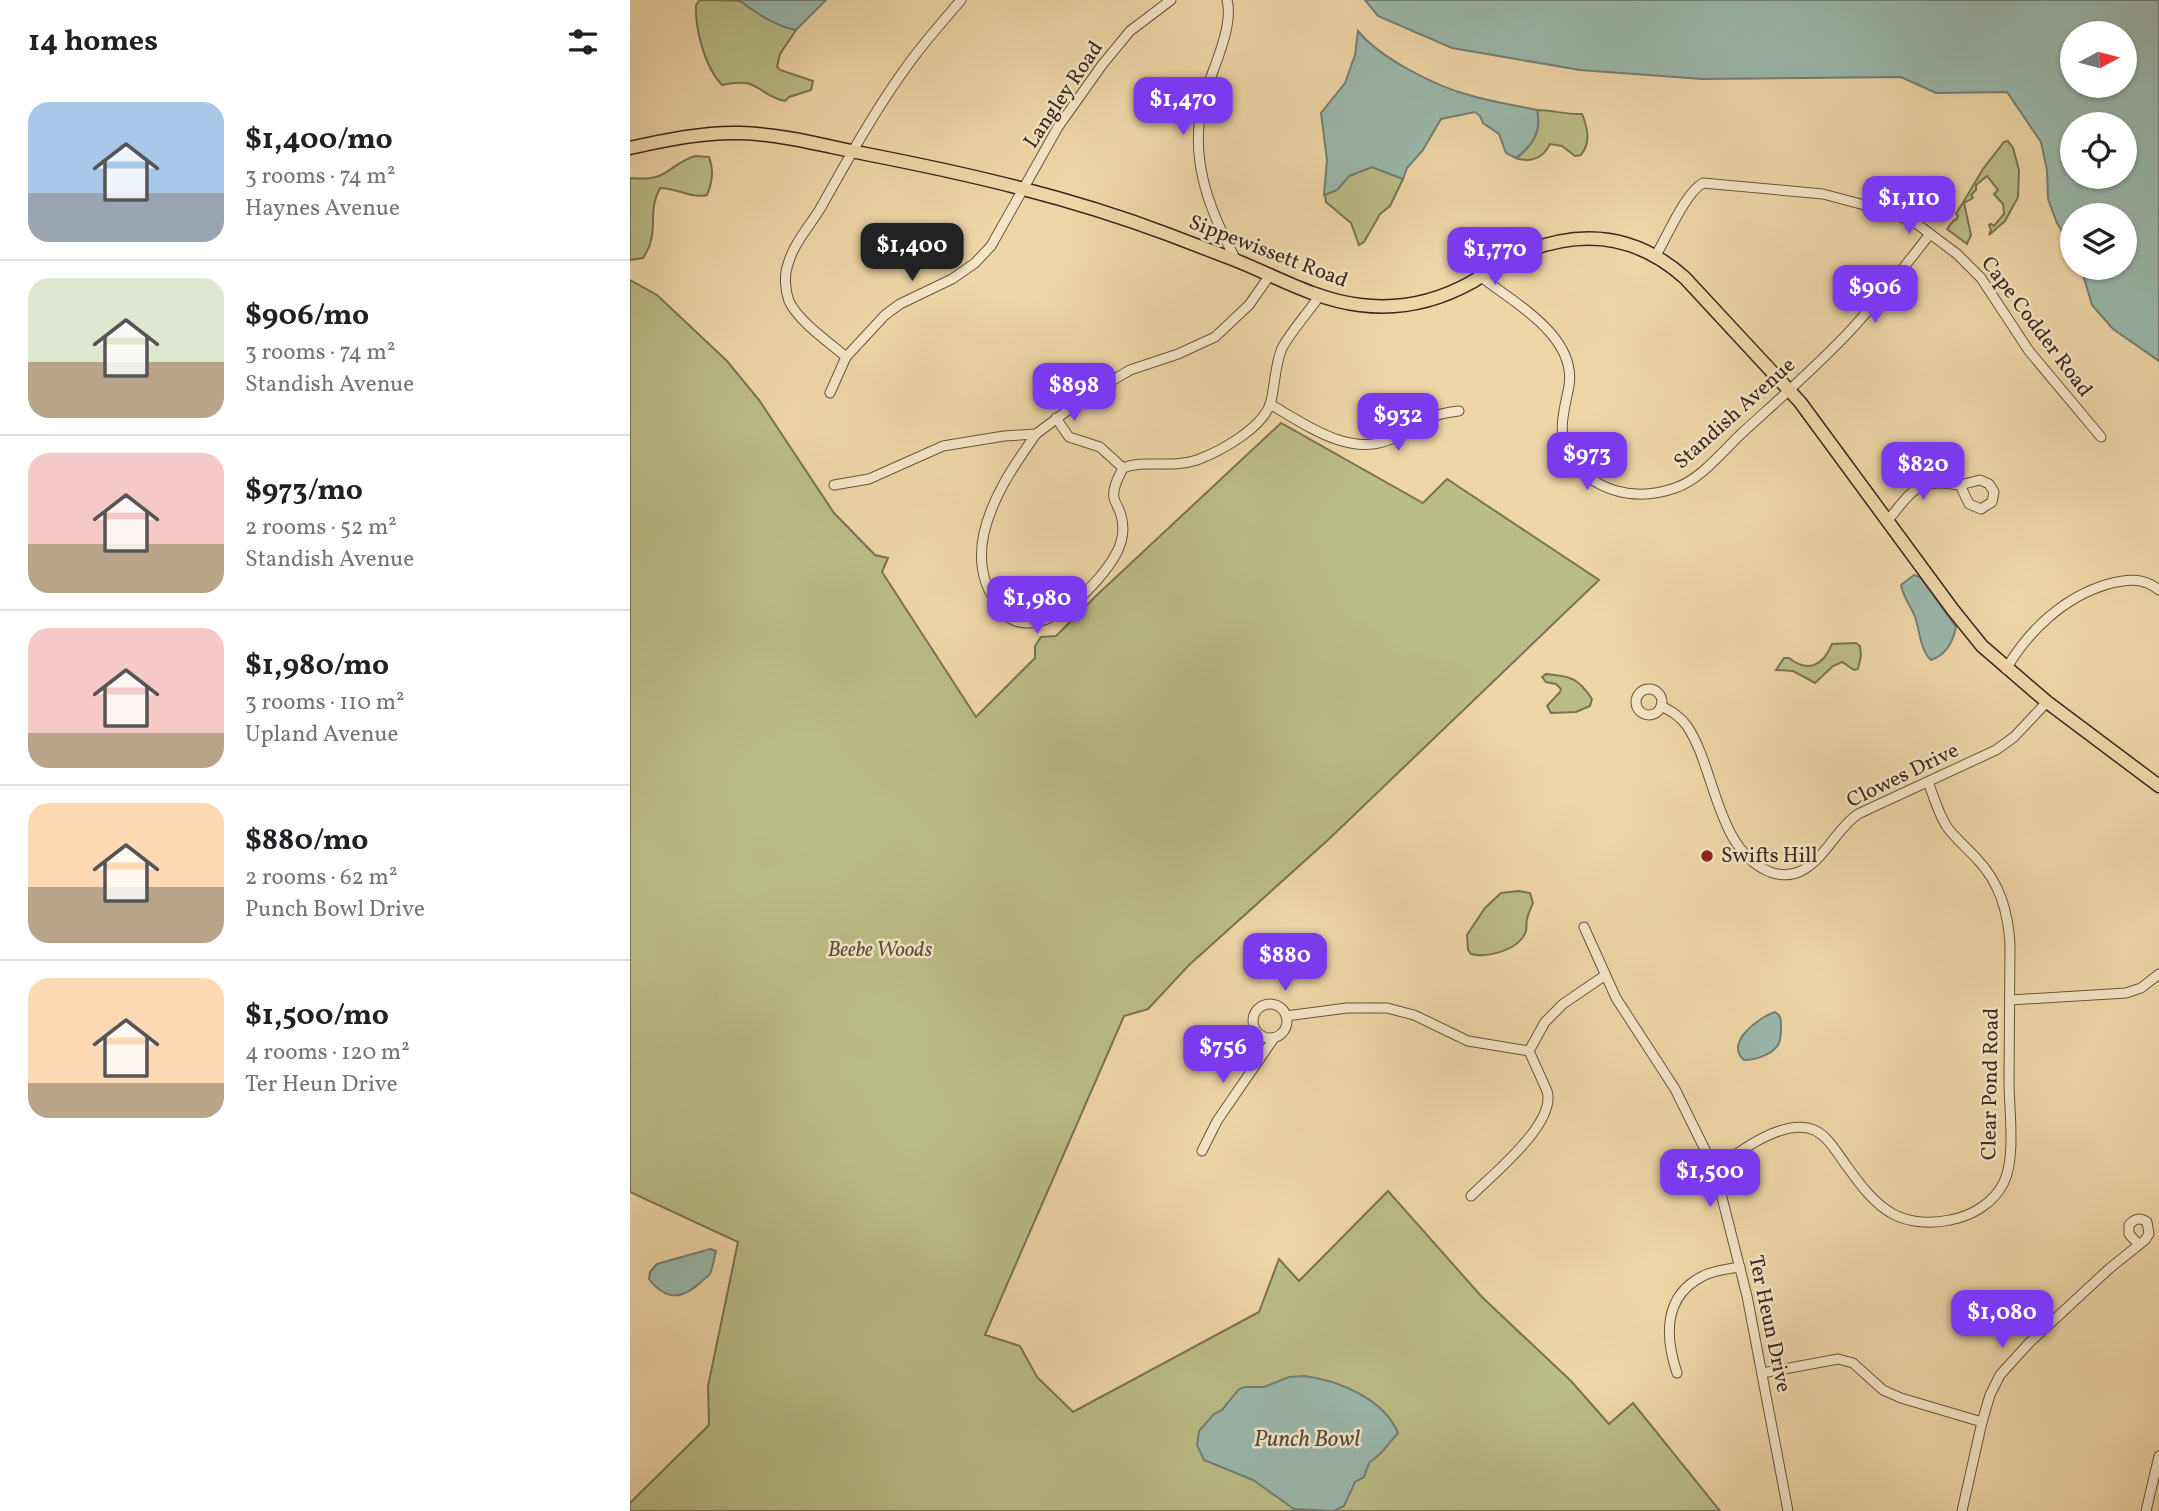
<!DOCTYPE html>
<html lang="en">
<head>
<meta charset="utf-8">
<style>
	:root { --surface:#fff; --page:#f2f2f2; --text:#202124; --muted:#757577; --line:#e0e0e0; --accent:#7c3aed }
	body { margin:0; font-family:Vollkorn,serif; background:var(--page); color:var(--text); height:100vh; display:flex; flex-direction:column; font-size:26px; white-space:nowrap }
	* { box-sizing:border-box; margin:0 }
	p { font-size:23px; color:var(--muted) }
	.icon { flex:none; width:38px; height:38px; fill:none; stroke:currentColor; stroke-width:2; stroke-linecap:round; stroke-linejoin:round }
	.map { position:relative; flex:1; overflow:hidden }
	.sheet { display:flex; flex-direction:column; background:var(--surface); width:630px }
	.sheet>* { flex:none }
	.needle { width:46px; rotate:83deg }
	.controls { position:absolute; left:1430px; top:21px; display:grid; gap:14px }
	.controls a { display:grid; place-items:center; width:77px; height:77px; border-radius:50%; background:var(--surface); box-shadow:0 2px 5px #0004; font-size:35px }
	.price { position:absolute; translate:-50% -60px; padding:0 16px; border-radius:14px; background:var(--accent); color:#fff; font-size:23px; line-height:46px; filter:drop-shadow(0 2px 4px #0008) }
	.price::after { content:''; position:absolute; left:50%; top:42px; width:21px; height:16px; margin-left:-10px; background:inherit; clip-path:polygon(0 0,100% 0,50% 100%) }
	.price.selected { background:#222; color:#fff }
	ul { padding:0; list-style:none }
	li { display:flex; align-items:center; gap:21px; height:175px; padding:0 28px }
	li+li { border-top:2px solid var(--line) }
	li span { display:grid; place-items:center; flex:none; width:196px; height:140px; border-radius:21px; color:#555 }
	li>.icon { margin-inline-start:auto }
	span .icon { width:84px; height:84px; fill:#fffc; stroke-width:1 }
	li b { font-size:30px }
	h2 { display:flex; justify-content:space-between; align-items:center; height:84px; padding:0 28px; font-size:30px }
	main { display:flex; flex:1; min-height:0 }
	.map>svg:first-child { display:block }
	.green { fill:#bbbd86; stroke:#7a7253; stroke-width:2 }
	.water { fill:#9ab8ad; stroke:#747e75; stroke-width:2; fill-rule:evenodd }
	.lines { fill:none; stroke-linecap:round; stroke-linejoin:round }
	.minor-casing { stroke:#675442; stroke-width:11 }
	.major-casing { stroke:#3a2820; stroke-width:15 }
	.minor { stroke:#f5e4c6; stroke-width:9 }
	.major { stroke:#efd6a7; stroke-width:12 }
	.poi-dot { fill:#8f2418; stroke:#f5e4c6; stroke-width:2.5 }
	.labels { text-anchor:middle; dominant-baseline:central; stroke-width:5; stroke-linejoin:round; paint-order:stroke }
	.street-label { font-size:21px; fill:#3a2820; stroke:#f5e4c6 }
	.poi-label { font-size:21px; fill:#3a2820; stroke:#f5e4c6; text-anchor:start }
	.park-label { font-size:21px; font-style:italic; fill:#5a4d3a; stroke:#f5e4c6 }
	.water-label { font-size:23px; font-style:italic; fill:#524c43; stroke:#f5e4c6 }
</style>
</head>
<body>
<main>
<section class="sheet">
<h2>14 homes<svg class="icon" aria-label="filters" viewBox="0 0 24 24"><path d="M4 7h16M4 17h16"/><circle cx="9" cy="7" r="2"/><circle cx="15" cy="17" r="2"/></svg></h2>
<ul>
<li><span style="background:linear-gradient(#a9c7e8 65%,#9aa5b1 0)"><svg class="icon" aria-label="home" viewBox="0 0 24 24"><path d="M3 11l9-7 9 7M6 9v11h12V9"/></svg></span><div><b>$1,400/mo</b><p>3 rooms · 74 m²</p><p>Haynes Avenue</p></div></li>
<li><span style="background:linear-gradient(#dfe7d0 60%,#b9a48a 0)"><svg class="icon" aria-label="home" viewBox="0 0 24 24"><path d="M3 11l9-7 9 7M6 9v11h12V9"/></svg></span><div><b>$906/mo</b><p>3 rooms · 74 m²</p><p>Standish Avenue</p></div></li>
<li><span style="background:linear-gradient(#f6c9c9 65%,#b9a48a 0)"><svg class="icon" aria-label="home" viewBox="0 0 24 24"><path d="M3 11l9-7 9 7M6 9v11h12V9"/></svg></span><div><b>$973/mo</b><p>2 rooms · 52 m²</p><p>Standish Avenue</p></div></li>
<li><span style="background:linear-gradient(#f6c9c9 75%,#b9a48a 0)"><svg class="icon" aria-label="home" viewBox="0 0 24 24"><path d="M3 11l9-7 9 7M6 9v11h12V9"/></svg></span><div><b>$1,980/mo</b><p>3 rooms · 110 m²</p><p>Upland Avenue</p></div></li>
<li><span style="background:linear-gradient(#ffd9b3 60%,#b9a48a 0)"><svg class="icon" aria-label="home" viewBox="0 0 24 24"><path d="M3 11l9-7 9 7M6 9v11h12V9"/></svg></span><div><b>$880/mo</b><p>2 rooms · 62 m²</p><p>Punch Bowl Drive</p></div></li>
<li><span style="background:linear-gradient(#ffd9b3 75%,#b9a48a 0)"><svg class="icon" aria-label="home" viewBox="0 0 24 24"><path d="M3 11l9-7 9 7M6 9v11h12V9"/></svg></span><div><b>$1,500/mo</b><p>4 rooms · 120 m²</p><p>Ter Heun Drive</p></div></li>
</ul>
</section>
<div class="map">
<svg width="1529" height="1511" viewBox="0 0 1529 1511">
	<rect width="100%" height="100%" fill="#efd6a7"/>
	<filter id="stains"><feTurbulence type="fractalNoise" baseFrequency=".00286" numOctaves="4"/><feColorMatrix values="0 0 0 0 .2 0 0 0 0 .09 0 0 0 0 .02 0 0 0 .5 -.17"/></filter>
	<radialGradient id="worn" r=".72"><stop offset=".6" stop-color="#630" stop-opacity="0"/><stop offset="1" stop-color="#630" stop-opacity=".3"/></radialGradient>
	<!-- green -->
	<g class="green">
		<path d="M70,0C81,0 100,0 110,1C130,10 144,25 166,30L150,54L147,67L150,70L183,81L181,90L159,97L155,101C127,95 130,76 92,85C75,68 65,29 66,5Z"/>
		<path d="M907,110C923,110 937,115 952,114C958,129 961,142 951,155L945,156L932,146L920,144C913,158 901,163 886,158C903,146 912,131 907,110Z"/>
		<polygon points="1378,141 1383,148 1389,170 1388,197 1375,221 1359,235 1361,230 1359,225 1361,224 1364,226 1374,214 1373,204 1364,194 1368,190 1357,176 1346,185 1346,190 1341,195 1343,198 1334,203 1341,235 1337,244 1317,229 1324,220 1326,220 1328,216 1326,214 1353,169 1374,142"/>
		<path d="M65,156L79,157C84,169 82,183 77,195C63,199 46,188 30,188C16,212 31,232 13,258L0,260V178C40,182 35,166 65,156Z"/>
		<polygon points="742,167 773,179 760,206 750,214 734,242 729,245 721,223 696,202 695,195 707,190 719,176"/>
		<polygon points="0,280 27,295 97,361 129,400 204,513 245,555 258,558 252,572 346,717 405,658 405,646 411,637 426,636 468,594 651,423 793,503 817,479 969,580 699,839 558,966 518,1009 494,1016 355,1335 390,1346 407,1377 443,1412 629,1312 649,1259 669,1281 758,1191 852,1297 941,1381 979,1424 1003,1403 1090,1511 0,1511 0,1503 79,1425 78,1386 108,1242 0,1192"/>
		<path d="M1226,643L1230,646L1231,656L1228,669L1224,670L1212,662L1203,666L1185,683L1163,671L1146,670L1154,658H1159C1178,673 1193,666 1202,644Z"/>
		<path d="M916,674C941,676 948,678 962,699L960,706L946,712L921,713L917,706L930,692L931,689L926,684L916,682L912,677Z"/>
		<path d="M889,891L900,893L903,903C901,908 898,914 897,919C896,923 897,927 896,931C890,950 858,958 841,954L838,950L837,935L855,908L871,893Z"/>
	</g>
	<!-- water -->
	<g class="water">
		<path d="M109,0H196L166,30C145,26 126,13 109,0Z"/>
		<path d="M735,0H1529V361L1483,329L1462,305L1451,268H1494V215H1442V248L1427,223L1418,199L1417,170L1411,142L1377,92L1306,93L1271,77L1072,79L950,70L822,48L748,16ZM1442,33H1494V86H1442ZM1442,124H1494V177H1442Z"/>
		<path d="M728,31C750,58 805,86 839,95C861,102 885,105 907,110C912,132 902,146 886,158L876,153L869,134L853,123L850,116L845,112L811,119L793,150L777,168L773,179L742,167L719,176L707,190L694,195L697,160L691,113L715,83L725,55Z"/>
		<path d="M1284,575L1290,577L1326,627C1323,642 1316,655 1301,660C1290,650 1290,631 1285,617C1281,606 1273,597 1271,585Z"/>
		<path d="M1145,1012C1151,1016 1151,1018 1151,1026C1151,1031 1151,1038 1149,1043C1144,1054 1126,1060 1114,1060C1094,1043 1129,1017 1145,1012Z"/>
		<path d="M80,1249L86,1251C84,1258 83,1267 80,1274C78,1277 75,1278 72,1281C53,1299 37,1302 19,1279L20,1272L27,1264Z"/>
		<path d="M674,1376C708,1380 754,1399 768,1433L751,1453L739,1463L734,1477L725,1482L714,1506L704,1511L664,1509L623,1480L574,1460L567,1445L569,1431L584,1414L592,1410L609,1389L615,1387H634L659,1377Z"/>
	</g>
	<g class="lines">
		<!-- minor casing -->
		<g class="minor-casing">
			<g id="minor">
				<path d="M597,0C604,26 583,68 575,94C557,154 578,208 606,260"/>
				<path d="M1026,255C1037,237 1055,193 1073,183L1193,194L1257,211L1287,224L1327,254L1351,278L1399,351L1471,437"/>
				<path d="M850,276C884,303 947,336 939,386C935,408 926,432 939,454C961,492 1005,502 1045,488C1070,480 1092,452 1111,434C1147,401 1185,368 1219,332C1248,301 1274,267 1300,234"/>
				<path d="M216,357C200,343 168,321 159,301C155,290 154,275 158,264C164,243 179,227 190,209C218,159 246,108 280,62C296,40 314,20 331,0"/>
				<polyline points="200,393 216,357 255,315 270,304 322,279 345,263 361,246 428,127 472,65 500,31 541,0"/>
				<path d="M640,404C676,425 723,460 765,437C791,423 798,414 829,411"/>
				<polyline points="426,418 439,437 470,447 493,468"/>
				<path d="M406,434C385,464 363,495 354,533C349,555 351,580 364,599C368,606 374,616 381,619C418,638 470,583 486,554C493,541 495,526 490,512C488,507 485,503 484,498C482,488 489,476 493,468C514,459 540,469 567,460C591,451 635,427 641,401C645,384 645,365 652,348C662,330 678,313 690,295"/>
				<polygon points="1350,480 1359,484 1364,492 1362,502 1351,509 1339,504 1330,485"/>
				<polyline points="204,485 239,479 313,446 374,436 406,434 461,393 500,370 548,354 585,337 619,305 640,275"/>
				<path d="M1258,520C1284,489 1287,478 1330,485"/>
				<path d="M1376,669C1399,630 1434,597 1478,584C1497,579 1513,577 1529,590"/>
				<circle cx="1019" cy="702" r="13"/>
				<path d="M1031,706C1041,711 1050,716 1057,726C1086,769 1086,850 1140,872C1151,876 1161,876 1171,871C1195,859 1206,829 1228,814L1366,750L1384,737L1417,702"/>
				<polyline points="954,927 986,998 1045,1089 1085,1170 1117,1296 1158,1511"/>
				<polyline points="1380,1000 1496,993 1511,988 1529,974"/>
				<circle cx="640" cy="1021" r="17"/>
				<path d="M656,1016L717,1008H757L784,1015L838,1041L899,1051L917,1091C927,1123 862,1175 841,1196"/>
				<polyline points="899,1051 915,1022 933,1004 974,976"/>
				<polyline points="572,1151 587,1121 644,1038"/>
				<path d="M1085,1170C1108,1152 1154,1117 1184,1130C1198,1136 1207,1153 1216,1165C1229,1183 1243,1203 1263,1214C1280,1223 1302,1224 1320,1220C1342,1216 1364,1203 1374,1182C1386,1157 1379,1109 1379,1082C1379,1036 1380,990 1380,944C1378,912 1370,883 1347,859C1337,848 1326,839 1317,827C1308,813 1304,797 1298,782"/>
				<path d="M1047,1373C1035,1337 1033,1296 1073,1276C1084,1270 1098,1269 1110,1267"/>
				<polyline points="1132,1373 1208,1359 1223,1363 1253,1390 1271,1398 1352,1422"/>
				<path d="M1332,1511L1352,1422L1360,1395L1370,1375L1399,1343L1480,1268L1515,1240L1519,1234L1517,1222C1510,1217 1505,1218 1499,1225V1234L1509,1245"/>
				<polyline points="1516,1511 1529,1456"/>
			</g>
		</g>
		<!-- major casing -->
		<g class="major-casing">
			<path id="major" d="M0,148C35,140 74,132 110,133C152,134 195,146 236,154C339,174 439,197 537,234C560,243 582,251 605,260C645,276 686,300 730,305C769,310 808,301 842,282C857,273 870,263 885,256C947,228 1004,232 1055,278L1170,402L1323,610L1352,646L1417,702L1529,786"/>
		</g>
		<!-- minor -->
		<use href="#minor" class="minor"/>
		<!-- major -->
		<use href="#major" class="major"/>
	</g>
	<!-- markers -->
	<circle class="poi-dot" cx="1077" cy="856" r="7"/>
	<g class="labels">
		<!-- street labels -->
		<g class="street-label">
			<text transform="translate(434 95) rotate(-56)">Langley Road</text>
			<text transform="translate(638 252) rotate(21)">Sippewissett Road</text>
			<text transform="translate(1406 327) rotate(53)">Cape Codder Road</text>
			<text transform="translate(1105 414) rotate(-42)">Standish Avenue</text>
			<text transform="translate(1273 776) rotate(-26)">Clowes Drive</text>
			<text transform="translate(1361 1084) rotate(-89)">Clear Pond Road</text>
			<text transform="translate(1139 1324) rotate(78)">Ter Heun Drive</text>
		</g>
		<!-- poi labels -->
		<g class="poi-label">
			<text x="1091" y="856">Swifts Hill</text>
		</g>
		<!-- park labels -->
		<g class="park-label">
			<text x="250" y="950">Beebe Woods</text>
		</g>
		<!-- water labels -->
		<g class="water-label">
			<text x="677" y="1440">Punch Bowl</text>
		</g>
	</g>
	<rect width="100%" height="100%" filter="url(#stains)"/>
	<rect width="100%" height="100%" fill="url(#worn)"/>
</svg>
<div class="controls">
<a><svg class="needle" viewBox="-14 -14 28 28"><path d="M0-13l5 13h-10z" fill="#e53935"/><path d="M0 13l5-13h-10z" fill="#757577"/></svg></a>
<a><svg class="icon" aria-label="locate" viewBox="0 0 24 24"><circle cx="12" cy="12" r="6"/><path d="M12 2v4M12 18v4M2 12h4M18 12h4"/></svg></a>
<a><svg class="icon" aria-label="layers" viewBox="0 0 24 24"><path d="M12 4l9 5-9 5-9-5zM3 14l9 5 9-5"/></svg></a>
</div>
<b class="price" style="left:553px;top:137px">$1,470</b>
<b class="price" style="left:1279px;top:236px">$1,110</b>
<b class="price selected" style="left:282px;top:283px">$1,400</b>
<b class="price" style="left:865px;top:287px">$1,770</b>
<b class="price" style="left:1245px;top:325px">$906</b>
<b class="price" style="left:444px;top:423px">$898</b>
<b class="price" style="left:768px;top:453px">$932</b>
<b class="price" style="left:957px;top:492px">$973</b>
<b class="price" style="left:1293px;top:502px">$820</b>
<b class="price" style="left:407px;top:636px">$1,980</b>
<b class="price" style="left:655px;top:993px">$880</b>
<b class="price" style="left:593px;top:1085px">$756</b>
<b class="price" style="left:1080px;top:1209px">$1,500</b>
<b class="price" style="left:1372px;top:1350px">$1,080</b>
</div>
</main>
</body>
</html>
